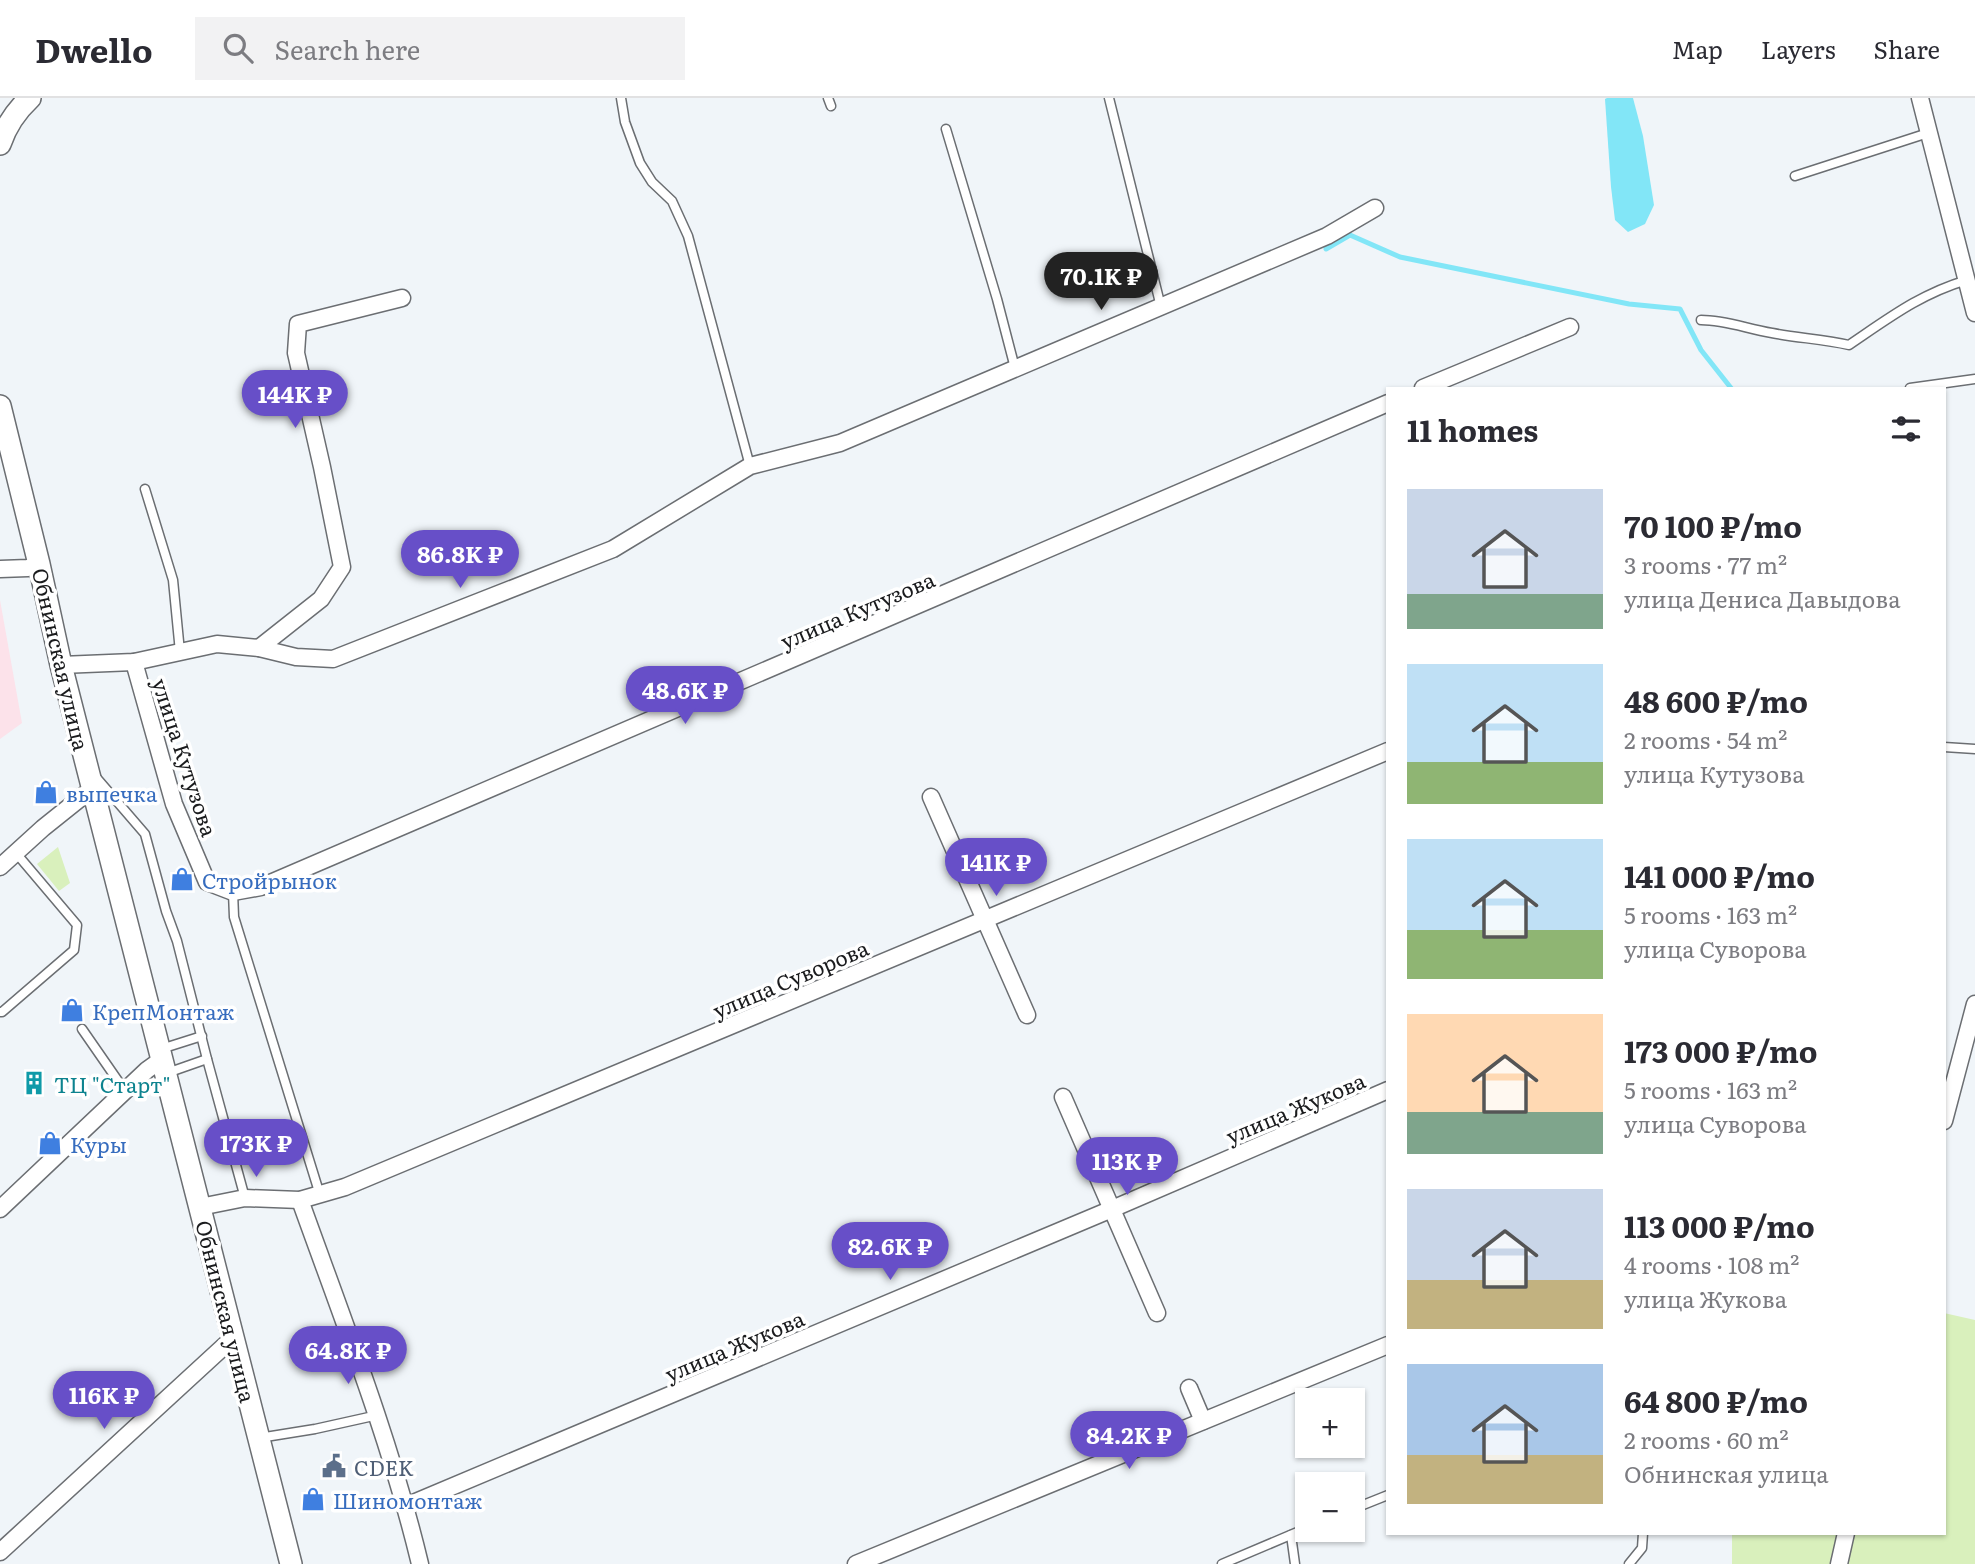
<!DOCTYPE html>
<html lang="en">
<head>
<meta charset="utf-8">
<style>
	:root { --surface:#fff; --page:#f2f2f3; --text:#2b2b33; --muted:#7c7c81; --line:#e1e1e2; --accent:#674fc8 }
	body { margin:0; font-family:Literata,serif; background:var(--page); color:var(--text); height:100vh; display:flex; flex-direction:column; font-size:26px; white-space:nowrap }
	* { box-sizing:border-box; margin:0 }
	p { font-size:23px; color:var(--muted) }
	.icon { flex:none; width:38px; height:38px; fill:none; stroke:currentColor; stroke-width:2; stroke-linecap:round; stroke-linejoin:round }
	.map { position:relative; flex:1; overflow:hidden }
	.drawer { position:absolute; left:1386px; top:289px; width:560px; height:1148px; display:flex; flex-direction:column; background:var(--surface); border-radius:0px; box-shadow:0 2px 5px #0004 }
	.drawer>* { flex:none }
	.tools { position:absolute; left:1295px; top:1290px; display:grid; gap:14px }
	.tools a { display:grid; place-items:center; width:70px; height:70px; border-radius:0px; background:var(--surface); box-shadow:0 2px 5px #0004; font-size:35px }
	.price { position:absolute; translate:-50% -60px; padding:0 16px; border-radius:24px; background:var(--accent); color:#fff; font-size:23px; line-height:46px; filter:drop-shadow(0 2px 4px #0008) }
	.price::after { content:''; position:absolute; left:50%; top:42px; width:21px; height:16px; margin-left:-10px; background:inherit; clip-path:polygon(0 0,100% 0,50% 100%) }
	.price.on { background:#222; color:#fff }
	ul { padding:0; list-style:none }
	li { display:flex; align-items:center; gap:21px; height:175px; padding:0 21px }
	li span { display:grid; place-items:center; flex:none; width:196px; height:140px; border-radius:0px; color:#555 }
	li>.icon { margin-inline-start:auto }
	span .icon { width:84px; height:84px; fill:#fffc; stroke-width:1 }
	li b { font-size:30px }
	h2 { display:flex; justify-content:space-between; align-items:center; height:84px; padding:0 21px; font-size:30px }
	header { display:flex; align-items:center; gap:42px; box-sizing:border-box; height:98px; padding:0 35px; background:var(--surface); border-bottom:2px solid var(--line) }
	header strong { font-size:33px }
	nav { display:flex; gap:38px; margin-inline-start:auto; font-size:24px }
	.search { width:490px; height:63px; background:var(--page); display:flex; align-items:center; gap:18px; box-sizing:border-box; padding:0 24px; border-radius:0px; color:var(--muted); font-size:26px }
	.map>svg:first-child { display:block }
	.industrial { fill:#fce2ea }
	.green { fill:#d9f0bc }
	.water { fill:#82e6f7 }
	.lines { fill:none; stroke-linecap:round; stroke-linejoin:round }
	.stream { stroke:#82e6f7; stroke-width:5 }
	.service-casing { stroke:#6b6e72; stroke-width:11 }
	.minor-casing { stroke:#6b6e72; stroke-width:19 }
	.tertiary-casing { stroke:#6b6e72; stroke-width:24 }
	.service { stroke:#fff; stroke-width:8 }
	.minor { stroke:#fff; stroke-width:16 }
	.tertiary { stroke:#fff; stroke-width:21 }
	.labels { text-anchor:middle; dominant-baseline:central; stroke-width:7; stroke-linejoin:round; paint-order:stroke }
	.street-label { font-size:21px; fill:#1a1b1d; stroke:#fff }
	.shop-label { font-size:21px; fill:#366cbe; stroke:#fff; text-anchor:start }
	.culture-label { font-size:21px; fill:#0d838f; stroke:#fff; text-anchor:start }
	.service-label { font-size:21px; fill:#4e5e75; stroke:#fff; text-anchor:start }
</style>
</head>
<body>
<header>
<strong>Dwello</strong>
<div class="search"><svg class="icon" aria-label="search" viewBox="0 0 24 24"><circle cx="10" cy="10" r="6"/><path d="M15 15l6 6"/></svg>Search here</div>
<nav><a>Map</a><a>Layers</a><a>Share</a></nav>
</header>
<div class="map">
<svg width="1975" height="1466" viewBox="0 0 1975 1466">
	<rect width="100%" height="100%" fill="#f0f5f9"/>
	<!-- industrial -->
	<polygon class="industrial" points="0,502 22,625 0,641"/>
	<!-- green -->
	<g class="green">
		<polygon points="58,749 70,785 59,793 37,766"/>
		<polygon points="1944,1215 1975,1222 1975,1466 1732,1466 1732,1435 1944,1435"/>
	</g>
	<!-- water -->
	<polygon class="water" points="1607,0 1633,0 1643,38 1654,107 1645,126 1628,134 1615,122 1611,89 1605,1"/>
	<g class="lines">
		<!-- stream -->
		<polyline class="stream" points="1326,151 1350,137 1400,159 1629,206 1680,211 1701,252 1731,290"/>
		<!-- service casing -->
		<g class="service-casing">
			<g id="service">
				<polyline points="621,0 625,24 640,65 652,84 672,103 688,138 750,368"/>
				<polyline points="828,0 831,8"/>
				<polyline points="1109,0 1161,209"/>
				<polyline points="946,31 997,201 1015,270"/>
				<polyline points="1795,78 1928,35"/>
				<path d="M1701,222C1726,222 1747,231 1772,235C1797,240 1823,241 1849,247C1889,220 1920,196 1967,182"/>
				<polyline points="1910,290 1975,281"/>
				<polyline points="145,391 173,482 180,554"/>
				<polyline points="1944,649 1975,651"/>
				<polyline points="95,678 145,736 166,813 177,843 207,961 245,1100"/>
				<polyline points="233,794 234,819 320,1097"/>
				<polyline points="0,914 2,914 74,852 77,827 16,755"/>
				<polyline points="82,931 125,993"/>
				<polyline points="161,951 202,938"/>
				<polyline points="167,975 207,961"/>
				<polyline points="259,1340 315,1331 378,1317"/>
				<polyline points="1353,1411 1388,1397"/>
				<polyline points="1291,1437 1295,1466"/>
				<polyline points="1222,1466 1307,1430"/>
				<polyline points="1629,1466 1642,1450 1643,1435"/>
			</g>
		</g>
		<!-- minor casing -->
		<g class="minor-casing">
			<g id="minor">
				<polyline points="1920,0 1975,215"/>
				<polyline points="1423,290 1570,229"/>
				<polyline points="0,471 28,470 39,466"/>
				<polyline points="259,550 321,501 342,469 322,369 296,255 298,226 402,200"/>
				<polyline points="134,564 174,706 207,784 233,794 261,789 1388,305"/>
				<polyline points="61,567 134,564 217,546 259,550 296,559 333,561 613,451 750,368 840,345 1327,138 1375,110"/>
				<polyline points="931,699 1027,917"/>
				<polyline points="0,769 43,730 93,690"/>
				<polyline points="1063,999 1157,1215"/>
				<polyline points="1944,1023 1975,906"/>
				<path d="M300,1102C343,1222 390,1341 420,1466"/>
				<polyline points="200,1109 245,1100 300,1102 345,1089 1388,653"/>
				<polyline points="0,1111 147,972 161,962"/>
				<polyline points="1189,1290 1203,1323"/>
				<polyline points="406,1408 1112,1111 1388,992"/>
				<polyline points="0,1454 234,1239"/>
				<polyline points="856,1466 1388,1247"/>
				<polyline points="1839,1466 1846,1435"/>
			</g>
		</g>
		<!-- tertiary casing -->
		<g class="tertiary-casing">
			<g id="tertiary">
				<path d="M0,46C6,28 16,13 30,0"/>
				<polyline points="0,308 39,466 61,567 291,1466"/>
			</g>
		</g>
		<!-- service -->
		<use href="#service" class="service"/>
		<!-- minor -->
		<use href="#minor" class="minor"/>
		<!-- tertiary -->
		<use href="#tertiary" class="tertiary"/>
	</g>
	<!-- icons -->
	<defs>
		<g id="shop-bare" transform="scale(1.89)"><path d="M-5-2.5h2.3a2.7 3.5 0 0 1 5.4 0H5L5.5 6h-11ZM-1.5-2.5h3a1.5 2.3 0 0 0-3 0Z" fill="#3f7fe0" stroke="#fff" stroke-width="2.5" paint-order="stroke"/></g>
		<g id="building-bare" transform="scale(1.89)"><path d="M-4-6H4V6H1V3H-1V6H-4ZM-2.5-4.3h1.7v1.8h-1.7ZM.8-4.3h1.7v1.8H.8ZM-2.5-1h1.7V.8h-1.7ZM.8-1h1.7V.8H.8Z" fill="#0f9aa8" stroke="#fff" stroke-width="2.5" paint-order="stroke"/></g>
		<g id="civic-bare" transform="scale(1.89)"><path d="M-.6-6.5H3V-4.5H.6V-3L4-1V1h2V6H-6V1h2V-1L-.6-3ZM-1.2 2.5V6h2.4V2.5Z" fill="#5c6f8a" stroke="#fff" stroke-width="2.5" paint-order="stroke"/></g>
	</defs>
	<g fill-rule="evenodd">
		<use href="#shop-bare" x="46" y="694"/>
		<use href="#shop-bare" x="182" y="781"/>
		<use href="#shop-bare" x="72" y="912"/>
		<use href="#building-bare" x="34" y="985"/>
		<use href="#shop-bare" x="50" y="1045"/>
		<use href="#civic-bare" x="334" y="1368"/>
		<use href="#shop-bare" x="313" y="1401"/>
	</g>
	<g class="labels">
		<!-- street labels -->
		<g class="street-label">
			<text transform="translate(857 511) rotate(-23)">улица Кутузова</text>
			<text transform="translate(62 561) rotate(77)">Обнинская улица</text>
			<text transform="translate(186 659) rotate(72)">улица Кутузова</text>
			<text transform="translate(790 880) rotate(-23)">улица Суворова</text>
			<text transform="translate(1295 1009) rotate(-23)">улица Жукова</text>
			<text transform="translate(227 1213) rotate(76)">Обнинская улица</text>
			<text transform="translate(734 1247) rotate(-23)">улица Жукова</text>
		</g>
		<!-- shop labels -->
		<g class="shop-label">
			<text x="66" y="694">выпечка</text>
			<text x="202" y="781">Стройрынок</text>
			<text x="92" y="912">КрепМонтаж</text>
			<text x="70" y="1045">Куры</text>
			<text x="333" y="1401">Шиномонтаж</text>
		</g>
		<!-- culture labels -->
		<g class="culture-label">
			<text x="54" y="985">ТЦ "Старт"</text>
		</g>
		<!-- service labels -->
		<g class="service-label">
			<text x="354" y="1368">CDEK</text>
		</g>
	</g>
</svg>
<div class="tools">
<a>+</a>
<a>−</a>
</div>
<b class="price on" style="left:1101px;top:214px">70.1K ₽</b>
<b class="price" style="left:295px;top:332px">144K ₽</b>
<b class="price" style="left:460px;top:492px">86.8K ₽</b>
<b class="price" style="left:685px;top:628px">48.6K ₽</b>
<b class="price" style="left:996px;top:800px">141K ₽</b>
<b class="price" style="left:256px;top:1081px">173K ₽</b>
<b class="price" style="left:1127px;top:1099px">113K ₽</b>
<b class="price" style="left:890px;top:1184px">82.6K ₽</b>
<b class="price" style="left:348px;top:1288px">64.8K ₽</b>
<b class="price" style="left:104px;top:1333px">116K ₽</b>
<b class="price" style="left:1129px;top:1373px">84.2K ₽</b>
<section class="drawer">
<h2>11 homes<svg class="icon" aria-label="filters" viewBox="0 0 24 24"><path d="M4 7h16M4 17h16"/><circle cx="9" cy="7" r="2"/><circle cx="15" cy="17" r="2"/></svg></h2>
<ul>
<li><span style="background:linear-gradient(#c9d6e8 75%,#7fa58c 0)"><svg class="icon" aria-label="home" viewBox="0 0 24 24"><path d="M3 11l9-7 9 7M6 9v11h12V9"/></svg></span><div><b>70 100 ₽/mo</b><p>3 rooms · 77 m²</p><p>улица Дениса Давыдова</p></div></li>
<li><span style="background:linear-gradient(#bfe0f5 70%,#8fb573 0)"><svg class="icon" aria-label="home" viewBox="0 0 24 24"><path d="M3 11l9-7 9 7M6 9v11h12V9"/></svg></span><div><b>48 600 ₽/mo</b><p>2 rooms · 54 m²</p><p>улица Кутузова</p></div></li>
<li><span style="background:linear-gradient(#bfe0f5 65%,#8fb573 0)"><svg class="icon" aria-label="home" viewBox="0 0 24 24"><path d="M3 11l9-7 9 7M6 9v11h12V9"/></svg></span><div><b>141 000 ₽/mo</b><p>5 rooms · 163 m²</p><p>улица Суворова</p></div></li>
<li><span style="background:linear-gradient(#ffd9b3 70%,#7fa58c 0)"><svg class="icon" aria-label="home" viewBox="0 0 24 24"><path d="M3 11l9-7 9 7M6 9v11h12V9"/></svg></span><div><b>173 000 ₽/mo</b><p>5 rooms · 163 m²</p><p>улица Суворова</p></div></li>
<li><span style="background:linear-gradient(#c9d6e8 65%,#c2b280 0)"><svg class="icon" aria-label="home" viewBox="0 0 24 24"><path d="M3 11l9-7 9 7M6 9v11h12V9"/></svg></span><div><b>113 000 ₽/mo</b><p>4 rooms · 108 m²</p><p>улица Жукова</p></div></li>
<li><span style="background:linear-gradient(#a9c7e8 65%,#c2b280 0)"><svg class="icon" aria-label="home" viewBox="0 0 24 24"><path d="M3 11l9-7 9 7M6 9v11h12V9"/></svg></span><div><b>64 800 ₽/mo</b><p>2 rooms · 60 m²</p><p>Обнинская улица</p></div></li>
</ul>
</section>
</div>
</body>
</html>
